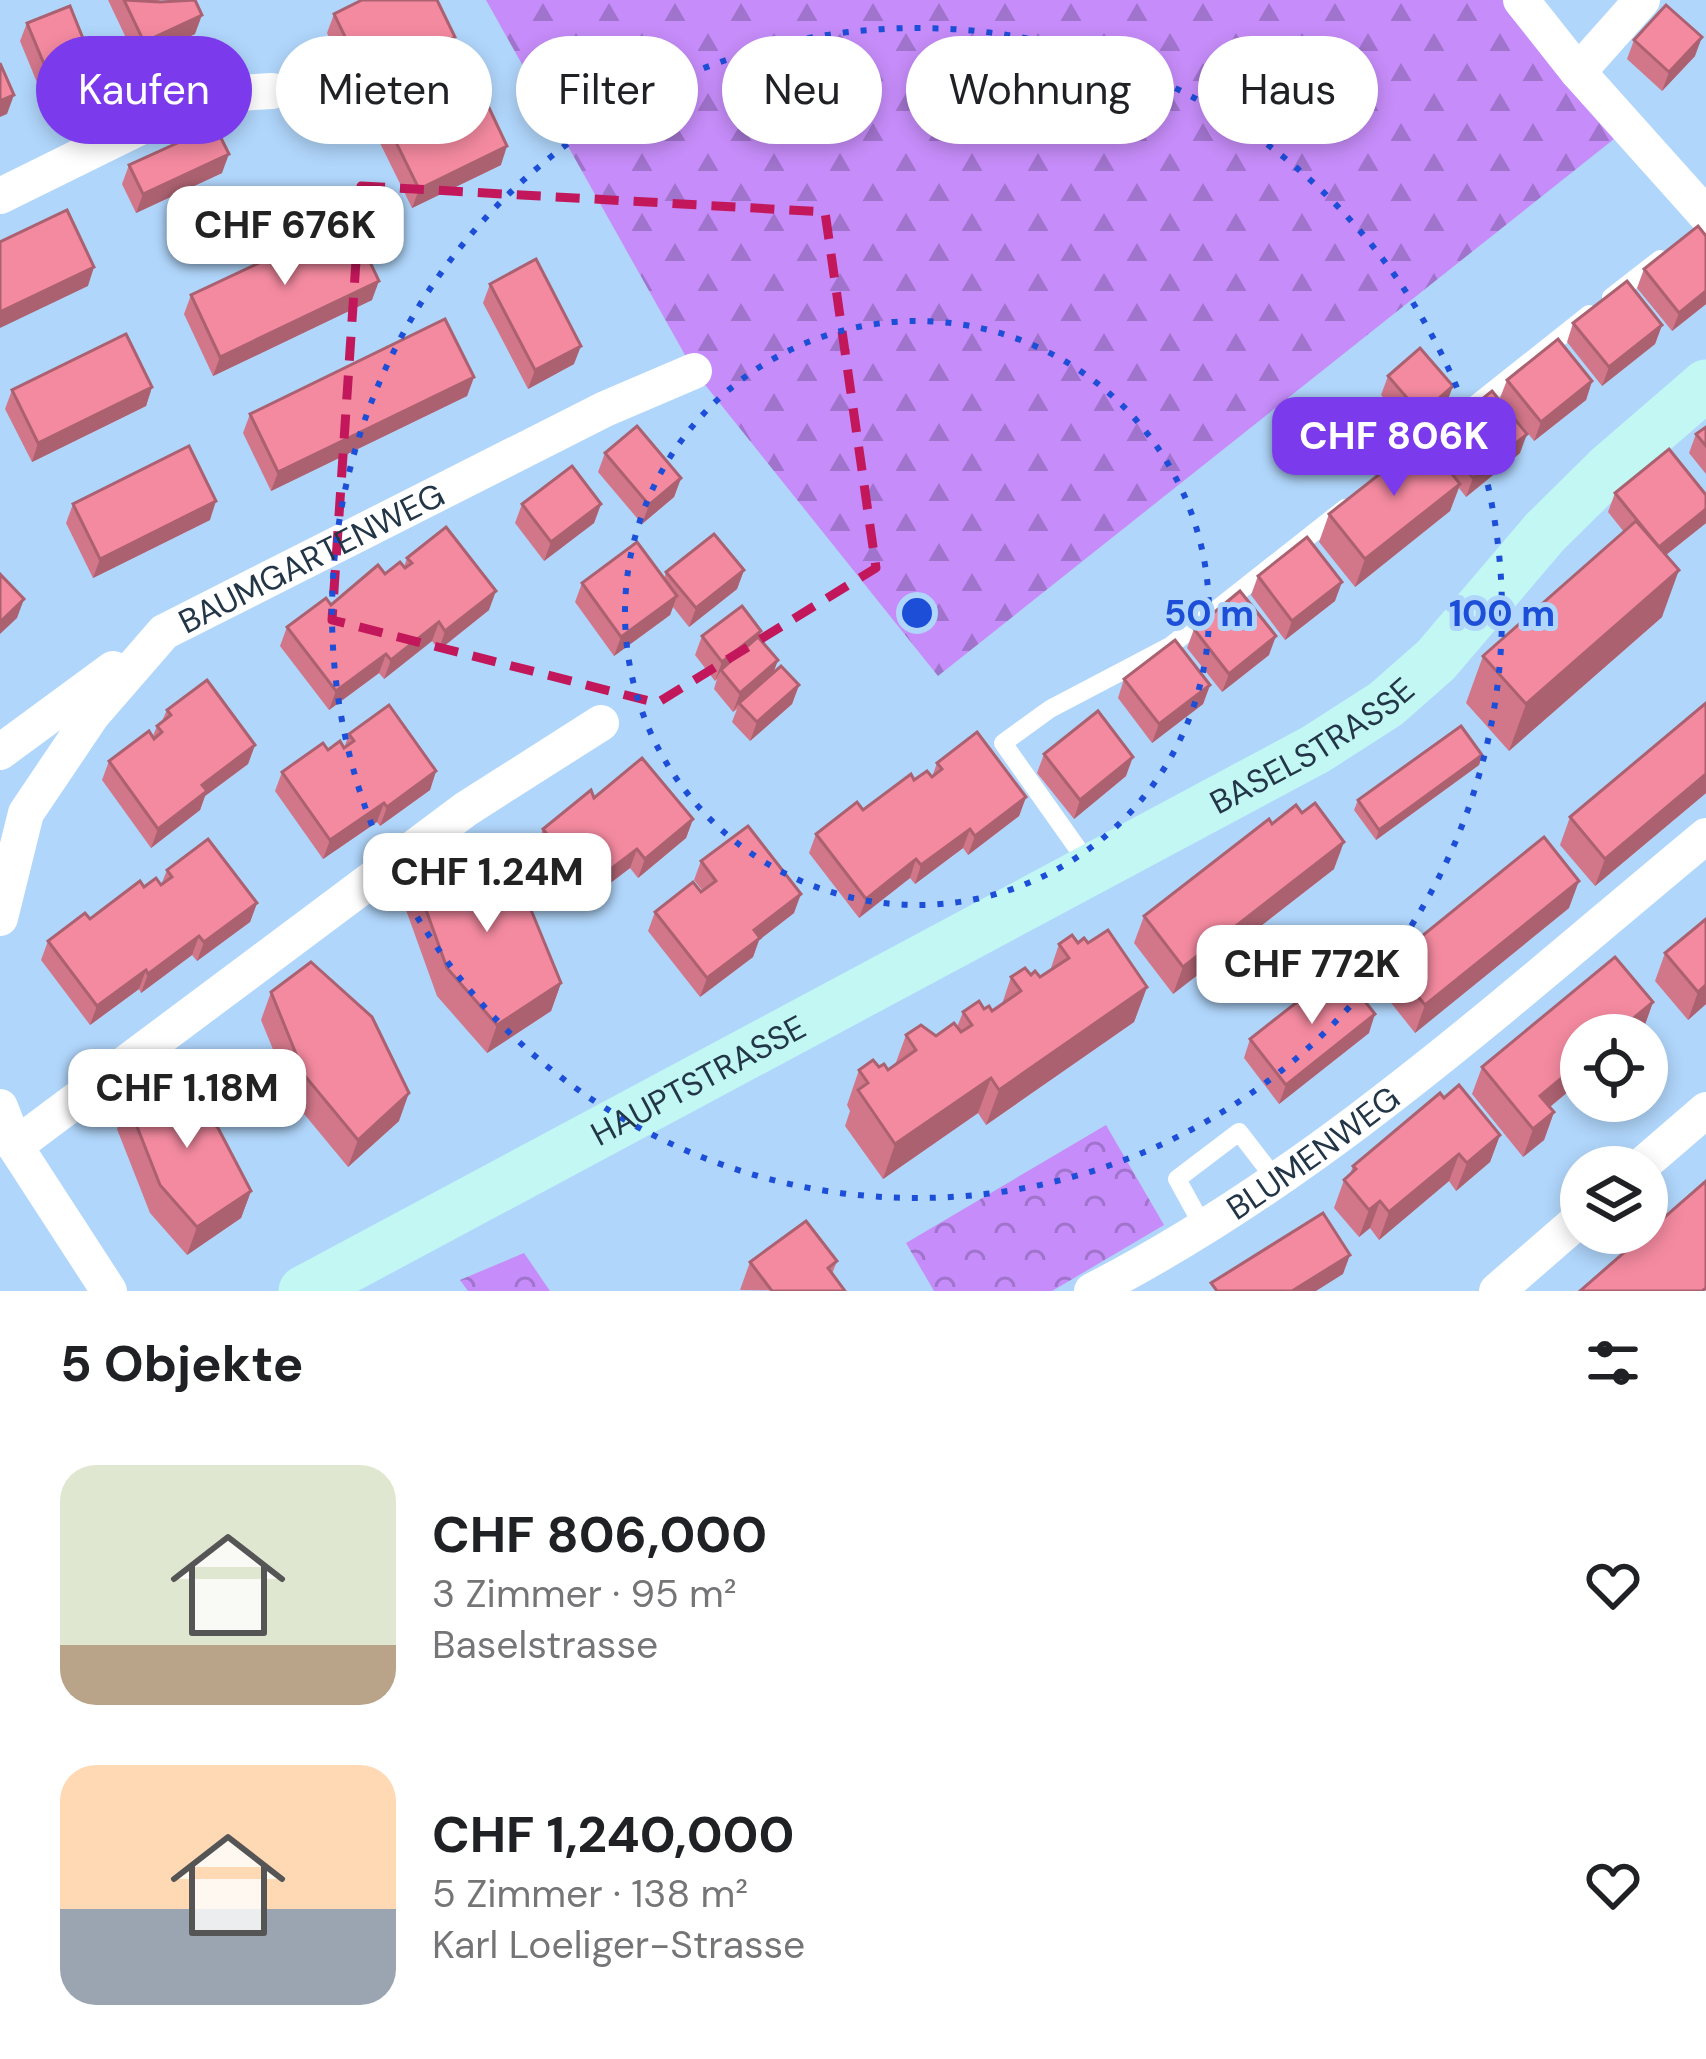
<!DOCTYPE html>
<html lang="de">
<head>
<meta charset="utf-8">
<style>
	:root { --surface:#fff; --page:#f2f2f2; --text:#202124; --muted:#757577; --accent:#7c3aed }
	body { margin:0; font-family:"DM Sans",sans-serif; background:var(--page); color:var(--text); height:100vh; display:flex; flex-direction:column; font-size:45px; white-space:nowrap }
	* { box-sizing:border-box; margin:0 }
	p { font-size:39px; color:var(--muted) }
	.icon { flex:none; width:66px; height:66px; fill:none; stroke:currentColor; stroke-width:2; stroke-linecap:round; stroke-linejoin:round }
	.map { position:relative; height:1291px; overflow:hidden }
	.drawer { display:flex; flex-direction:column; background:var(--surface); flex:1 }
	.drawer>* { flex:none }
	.guide { position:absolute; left:36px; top:36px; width:1635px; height:108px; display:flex; gap:24px }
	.controls { position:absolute; left:1560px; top:1014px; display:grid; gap:24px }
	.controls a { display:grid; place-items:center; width:108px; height:108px; border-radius:50%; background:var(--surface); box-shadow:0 6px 18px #0003; font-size:60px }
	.price { position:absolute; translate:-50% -102px; padding:0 27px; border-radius:24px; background:#fff; color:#222; font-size:39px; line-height:78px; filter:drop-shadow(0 3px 6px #0008) }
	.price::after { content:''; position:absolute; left:50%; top:72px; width:36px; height:27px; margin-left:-18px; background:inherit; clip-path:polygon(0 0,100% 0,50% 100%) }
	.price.on { background:var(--accent); color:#fff }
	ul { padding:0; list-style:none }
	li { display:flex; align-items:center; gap:36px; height:300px; padding:0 60px }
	li span { display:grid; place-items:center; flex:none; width:336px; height:240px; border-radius:36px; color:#555 }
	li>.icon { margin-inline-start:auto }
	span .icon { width:144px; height:144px; fill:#fffc; stroke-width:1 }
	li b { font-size:51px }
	h2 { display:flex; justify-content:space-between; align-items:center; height:144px; padding:0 60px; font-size:51px }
	.pill { padding:0 42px; border-radius:54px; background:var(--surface); box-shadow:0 6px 18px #0003; font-size:42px; line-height:108px }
	.pill.on { background:var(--accent); color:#fff }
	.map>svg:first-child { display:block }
	.forest { fill:url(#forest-firs) }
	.park { fill:url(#park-crowns) }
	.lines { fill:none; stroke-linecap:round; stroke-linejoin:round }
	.lane { stroke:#fff; stroke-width:18 }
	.street { stroke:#fff; stroke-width:36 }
	.secondary { stroke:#c2f7f3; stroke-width:51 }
	.wall { fill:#d2778a }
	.shaded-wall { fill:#ab6170 }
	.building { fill:#f48aa0; stroke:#ab6170; stroke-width:3 }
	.marked { fill:none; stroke:#c2185b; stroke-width:9; stroke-dasharray:24 15; stroke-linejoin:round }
	.ring { fill:none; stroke:#1d4ed8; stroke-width:6; stroke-dasharray:6 12 }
	.labels { text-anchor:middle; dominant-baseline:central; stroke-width:10; stroke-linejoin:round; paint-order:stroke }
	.street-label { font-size:33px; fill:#233648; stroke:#b0d6fb }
	.centre { fill:#1d4ed8; stroke:#b0d6fb; stroke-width:6 }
	.ring-label { font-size:36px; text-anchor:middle; font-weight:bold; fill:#1d4ed8; stroke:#b0d6fb; stroke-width:10; stroke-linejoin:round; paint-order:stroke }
</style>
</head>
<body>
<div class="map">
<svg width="1706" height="1291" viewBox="0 0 1706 1291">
	<defs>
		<pattern id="forest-firs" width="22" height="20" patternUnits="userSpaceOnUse" patternTransform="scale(3)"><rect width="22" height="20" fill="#c68cf9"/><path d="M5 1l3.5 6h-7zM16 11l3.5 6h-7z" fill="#a073cc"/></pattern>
		<pattern id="park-crowns" width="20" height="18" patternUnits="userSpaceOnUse" patternTransform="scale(3)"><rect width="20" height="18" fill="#c68cf9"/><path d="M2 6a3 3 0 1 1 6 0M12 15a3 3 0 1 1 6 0" fill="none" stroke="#a073cc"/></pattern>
	</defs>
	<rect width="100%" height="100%" fill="#b0d6fb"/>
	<!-- forest -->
	<polygon class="forest" points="486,0 1506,0 1614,139 938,676 694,371"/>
	<!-- park -->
	<g class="park">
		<polygon points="1106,1125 1164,1225 1052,1291 934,1291 906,1243"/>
		<polygon points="524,1253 550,1291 468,1291 460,1280"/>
	</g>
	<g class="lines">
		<!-- lane -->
		<g class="lane">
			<polyline points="1611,297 1660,259"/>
			<polyline points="1409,457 1589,314"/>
			<polyline points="1090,866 1003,743 1050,709 1170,646 1345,508"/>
			<polyline points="1204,1228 1177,1179 1239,1132 1276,1180"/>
		</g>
		<!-- street -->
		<g class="street">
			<polyline points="1521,0 1578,72 1706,215"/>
			<polyline points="1578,72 1642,0"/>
			<polyline points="0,196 205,95 272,91"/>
			<polyline points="0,752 113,669"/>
			<path id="s1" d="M0,918L26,813L92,715L164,632L605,409L694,371"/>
			<polyline points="0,1107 15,1146 109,1291"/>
			<polyline points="15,1146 466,809 601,723"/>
			<polyline points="1640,1167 1706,1110"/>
			<path id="s2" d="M1092,1291C1320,1174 1510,998 1706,836"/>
			<polyline points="1497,1291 1581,1218"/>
		</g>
		<!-- secondary -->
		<path class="secondary" id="s3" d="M304,1291L1316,749L1386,704L1436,660L1545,532L1611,467L1706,385"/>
	</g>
	<!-- wall -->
	<g class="wall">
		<polygon points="108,0 159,0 195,34 137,61"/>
		<polygon points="334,14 448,56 360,99 327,33"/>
		<polygon points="27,23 94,66 87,85 45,102 20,41"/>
		<polygon points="1634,40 1695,56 1662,91 1627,59"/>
		<polygon points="386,122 501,165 412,208 379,141"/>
		<polygon points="129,165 222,173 136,213 122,184"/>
		<polygon points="1644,269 1706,304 1672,331 1637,288"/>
		<polygon points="490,284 574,364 528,389 483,303"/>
		<polygon points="191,295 372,300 213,376 184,314"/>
		<polygon points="1573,323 1662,325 1655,344 1602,386 1567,342"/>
		<polygon points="1388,376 1446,405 1414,433 1381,395"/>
		<polygon points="474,377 467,396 271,491 243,433 250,414"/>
		<polygon points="1507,380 1592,381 1586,400 1534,441 1500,398"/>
		<polygon points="152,387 146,406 32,462 5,409 12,390"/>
		<polygon points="1706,427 1706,474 1689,453 1696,434"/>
		<polygon points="1438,434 1520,453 1466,497 1459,488 1450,511 1355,587 1319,542 1329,514 1432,449"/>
		<polygon points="605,453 681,478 674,497 642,524 598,472"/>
		<polygon points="1615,493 1706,495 1706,523 1666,555 1662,617 1509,751 1466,703 1483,656 1624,532 1608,512"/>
		<polygon points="73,504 210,520 93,578 66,523"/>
		<polygon points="522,504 601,504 594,523 544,561 515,523"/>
		<polygon points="407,558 489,610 439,650 432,641 384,679 379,673 329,710 280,646 287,627 385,574 404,567"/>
		<polygon points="744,570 737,589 689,627 673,607 670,615 614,656 575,602 582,583 664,579 666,572"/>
		<polygon points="1258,576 1335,601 1285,640 1251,595"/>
		<polygon points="1194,629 1269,655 1222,692 1187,648"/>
		<polygon points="702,636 758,638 778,660 773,673 799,685 792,704 750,741 732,722 737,709 733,712 714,689 717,679 715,681 695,655"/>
		<polygon points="1124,679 1210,685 1203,704 1152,743 1118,698"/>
		<polygon points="1706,703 1706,793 1595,886 1560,845 1570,817"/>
		<polygon points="167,710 255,745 248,764 205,796 200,810 151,848 102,780 109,761 153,736 157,726 162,721"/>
		<polygon points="349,734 436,771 430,790 380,826 377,822 323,859 275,791 282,772 328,750 344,748"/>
		<polygon points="1044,754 1126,776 1074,819 1037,773"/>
		<polygon points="1482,755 1479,765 1376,840 1354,810 1358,800"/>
		<polygon points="937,763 1026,797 1019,816 968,855 963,848 915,884 910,878 859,918 809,853 816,834 863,810 914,780 932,777"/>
		<polygon points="594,798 693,819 686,838 638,878 630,868 580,906 536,848 543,829"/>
		<polygon points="1302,813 1334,869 1173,994 1134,943 1144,916 1272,824"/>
		<polygon points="701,861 794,913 759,940 753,957 700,997 648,931 655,912 703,891 694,880"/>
		<polygon points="167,870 257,903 250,922 197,961 192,955 141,993 139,989 90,1025 41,960 48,941 90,919 144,887 161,885"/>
		<polygon points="416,882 561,983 551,1011 487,1053 437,996 406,910"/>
		<polygon points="1569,908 1415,1033 1380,989 1390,962"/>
		<polygon points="1706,919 1706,1004 1688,1020 1655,981 1665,953"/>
		<polygon points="1078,943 1088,943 1147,987 1134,1022 986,1125 978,1113 883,1179 845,1126 850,1111 847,1105 859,1070 879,1067 888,1070 895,1065 906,1035 936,1036 957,1027 963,1012 984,1009 992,1011 1002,1004 1011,977 1031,975 1040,977 1050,971 1059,944"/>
		<polygon points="271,992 399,1121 348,1167 295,1103 261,1020"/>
		<polygon points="1653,1002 1643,1030 1636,1035 1581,1035 1581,1081 1550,1107 1554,1112 1544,1140 1523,1157 1472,1094 1482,1067"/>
		<polygon points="1369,1033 1279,1104 1244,1058 1250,1039"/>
		<polygon points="1444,1098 1500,1135 1490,1162 1456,1191 1449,1181 1379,1240 1370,1228 1359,1237 1334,1208 1344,1180 1350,1174 1353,1166"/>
		<polygon points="127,1101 251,1191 241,1218 187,1255 150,1213 117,1129"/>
		<polygon points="837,1261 832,1274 845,1291 740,1290 750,1262"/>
	</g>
	<!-- shaded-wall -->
	<g class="shaded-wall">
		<polygon points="202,15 195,34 137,61 144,42"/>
		<polygon points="455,37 448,56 360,99 366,80"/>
		<polygon points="1702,37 1695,56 1662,91 1669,72"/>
		<polygon points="94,66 87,85 45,102 52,83"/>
		<polygon points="14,95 7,114 0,117 0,101"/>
		<polygon points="507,146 501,165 412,208 419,189"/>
		<polygon points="229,154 222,173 136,213 143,194"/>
		<polygon points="94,267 88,286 0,328 0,312"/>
		<polygon points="379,281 372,300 213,376 220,357"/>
		<polygon points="1706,291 1706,304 1672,331 1679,313"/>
		<polygon points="1662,325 1655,344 1602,386 1609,367"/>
		<polygon points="581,346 574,364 528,389 535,370"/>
		<polygon points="474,377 467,396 271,491 278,472"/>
		<polygon points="1592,381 1586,400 1534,441 1541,422"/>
		<polygon points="1453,386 1446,405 1414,433 1421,414"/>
		<polygon points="152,387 146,406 32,462 38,443"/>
		<polygon points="1527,434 1520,453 1466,497 1473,478"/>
		<polygon points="681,478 674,497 642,524 649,505"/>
		<polygon points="1460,484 1450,511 1355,587 1365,559"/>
		<polygon points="216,501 210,520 93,578 100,559"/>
		<polygon points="601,504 594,523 544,561 551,542"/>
		<polygon points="1706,509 1706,523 1652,566 1659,547"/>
		<polygon points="744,570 737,589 689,627 696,608"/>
		<polygon points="1679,570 1662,617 1509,751 1526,704"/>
		<polygon points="1342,582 1335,601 1285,640 1292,621"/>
		<polygon points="496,591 489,610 439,650 445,631"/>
		<polygon points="677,596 670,615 614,656 621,637"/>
		<polygon points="24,599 17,618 0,634 0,622"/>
		<polygon points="439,622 432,641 384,679 391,660"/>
		<polygon points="761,631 754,650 721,670 715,681 722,662"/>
		<polygon points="1276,636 1269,655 1222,692 1229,674"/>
		<polygon points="386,654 379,673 329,710 336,691"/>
		<polygon points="778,660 771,679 739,703 733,712 740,693"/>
		<polygon points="799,685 792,704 750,741 757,722"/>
		<polygon points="1210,685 1203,704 1152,743 1159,724"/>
		<polygon points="255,745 248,764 205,796 200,810 151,848 158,829 202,785"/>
		<polygon points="1482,755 1479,765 1376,840 1379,830"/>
		<polygon points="1133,757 1126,776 1074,819 1080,800"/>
		<polygon points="436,771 430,790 380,826 387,807"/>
		<polygon points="1706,774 1706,793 1595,886 1605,859"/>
		<polygon points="1026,797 1019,816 968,855 975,836"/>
		<polygon points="384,803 377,822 323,859 330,840"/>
		<polygon points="693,819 686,838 638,878 645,859"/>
		<polygon points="970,829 963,848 915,884 921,865"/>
		<polygon points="1344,842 1334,869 1173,994 1183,967"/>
		<polygon points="637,849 630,868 580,906 587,887"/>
		<polygon points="916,859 910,878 859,918 866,899"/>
		<polygon points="1579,881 1569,908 1415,1033 1425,1005"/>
		<polygon points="801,894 794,913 759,940 753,957 700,997 707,978 754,930"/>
		<polygon points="257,903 250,922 197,961 204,942"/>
		<polygon points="199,936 192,955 141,993 148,974"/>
		<polygon points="146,970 139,989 90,1025 97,1006"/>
		<polygon points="561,983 551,1011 487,1053 497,1025"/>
		<polygon points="1706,985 1706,1004 1688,1020 1698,992"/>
		<polygon points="1147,987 1134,1022 986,1125 999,1090"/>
		<polygon points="1653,1002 1643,1030 1636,1035 1613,1035"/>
		<polygon points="1375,1014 1369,1033 1279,1104 1286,1085"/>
		<polygon points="1581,1062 1581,1081 1530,1123 1540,1096"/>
		<polygon points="991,1078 978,1113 883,1179 895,1144"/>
		<polygon points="409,1093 399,1121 348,1167 358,1140"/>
		<polygon points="1554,1112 1544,1140 1523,1157 1533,1129"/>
		<polygon points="1500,1135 1490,1162 1456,1191 1467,1163"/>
		<polygon points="1459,1154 1449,1181 1379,1240 1389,1212"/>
		<polygon points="251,1191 241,1218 187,1255 197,1227"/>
		<polygon points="1380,1201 1370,1228 1359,1237 1369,1210"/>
		<polygon points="1350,1255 1343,1274 1316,1291 1292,1291"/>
	</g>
	<!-- building -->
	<g class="building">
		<polygon points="124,0 160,2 195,0 202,15 144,42"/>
		<polygon points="362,0 437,0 455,37 366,80 334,14"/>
		<polygon points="1666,5 1702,37 1669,72 1634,40"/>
		<polygon points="70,6 94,66 52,83 27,23"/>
		<polygon points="0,63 14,95 0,101"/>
		<polygon points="475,78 507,146 419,189 386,122"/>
		<polygon points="215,126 229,154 143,194 129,165"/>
		<polygon points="67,210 94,267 0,312 0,242"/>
		<polygon points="350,220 379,281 220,357 191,295"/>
		<polygon points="1698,226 1706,236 1706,291 1679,313 1644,269"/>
		<polygon points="536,259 581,346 535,370 490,284"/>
		<polygon points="1627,281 1662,325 1609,367 1573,323"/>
		<polygon points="445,319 474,377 278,472 250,414"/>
		<polygon points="126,334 152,387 38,443 12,390"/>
		<polygon points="1558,339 1592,381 1541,422 1507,380"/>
		<polygon points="1420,348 1453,386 1421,414 1388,376"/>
		<polygon points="1492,391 1527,434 1473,478 1438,434"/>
		<polygon points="637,426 681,478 649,505 605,453"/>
		<polygon points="1706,427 1706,446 1696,434"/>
		<polygon points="1424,439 1460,484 1365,559 1329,514"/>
		<polygon points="189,446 216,501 100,559 73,504"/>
		<polygon points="1669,449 1706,495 1706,509 1659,547 1615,493"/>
		<polygon points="572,466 601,504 551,542 522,504"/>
		<polygon points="1636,521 1679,570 1526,704 1483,656"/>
		<polygon points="446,527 496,591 445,631 439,622 391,660 386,654 336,691 287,627 326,598 331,605 378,565 385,574 400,562 405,568 412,563 407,558"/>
		<polygon points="714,534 744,570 696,608 666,572"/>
		<polygon points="1307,537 1342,582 1292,621 1258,576"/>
		<polygon points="637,542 677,596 621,637 582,583"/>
		<polygon points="0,574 24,599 0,622"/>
		<polygon points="1240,591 1276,636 1229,674 1194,629"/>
		<polygon points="742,606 761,631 722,662 702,636"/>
		<polygon points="758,637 778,660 740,693 721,670"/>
		<polygon points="1175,640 1210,685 1159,724 1124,679"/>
		<polygon points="781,666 799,685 757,722 739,703"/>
		<polygon points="207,680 255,745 202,785 207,791 158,829 109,761 149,731 154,739 162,732 157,726 171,715 167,710"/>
		<polygon points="1706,703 1706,774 1605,859 1570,817"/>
		<polygon points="389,705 436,771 387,807 384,803 330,840 282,772 323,743 328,750 340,741 344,748 354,741 349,734"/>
		<polygon points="1098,711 1133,757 1080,800 1044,754"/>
		<polygon points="1461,726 1482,755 1379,830 1358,800"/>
		<polygon points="977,732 1026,797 975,836 970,829 921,865 916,859 866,899 816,834 857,802 863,810 911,774 914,780 927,771 932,777 942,769 937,763"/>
		<polygon points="642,758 693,819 645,859 637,849 587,887 543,829 591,790 594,798"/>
		<polygon points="1315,803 1344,842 1183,967 1144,916 1269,819 1272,824 1296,805 1302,813"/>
		<polygon points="748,826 801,894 754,930 760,938 707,978 655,912 693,882 701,892 716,881 701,861"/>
		<polygon points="1544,837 1579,881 1425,1005 1390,962"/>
		<polygon points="208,839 257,903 204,942 199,936 148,974 146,970 97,1006 48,941 85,913 90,919 140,881 144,887 156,878 161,885 172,877 167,870"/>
		<polygon points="466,844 529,905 561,983 497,1025 447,968 416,882"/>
		<polygon points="1706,919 1706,985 1698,992 1665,953"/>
		<polygon points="1108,930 1147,987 999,1090 991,1078 895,1144 858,1090 868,1083 859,1070 873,1060 879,1067 884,1064 888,1070 916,1050 906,1035 921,1025 936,1036 954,1023 961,1032 972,1025 963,1012 979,1001 984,1009 989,1006 992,1011 1021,991 1011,977 1025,968 1031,975 1035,971 1040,977 1069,958 1059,944 1072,935 1078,943 1084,938 1088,943"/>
		<polygon points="1615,957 1653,1002 1613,1035 1581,1035 1581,1062 1540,1096 1554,1112 1533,1129 1482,1067"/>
		<polygon points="311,962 372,1017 409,1093 358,1140 305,1076 271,992"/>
		<polygon points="1339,969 1375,1014 1286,1085 1250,1039"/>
		<polygon points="165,1072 218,1128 251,1191 197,1227 160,1185 127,1101"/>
		<polygon points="1459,1085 1500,1135 1467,1163 1459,1154 1389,1212 1380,1201 1369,1210 1344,1180 1356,1169 1353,1166 1440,1093 1444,1098"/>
		<polygon points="1706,1181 1706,1288 1702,1291 1580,1291"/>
		<polygon points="1323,1213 1350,1255 1292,1291 1217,1291 1211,1283"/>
		<polygon points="806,1221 837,1261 828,1268 845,1291 772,1291 750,1262"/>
	</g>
	<!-- marked area -->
	<path class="marked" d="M361,186L825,212L876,568L657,703L332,620Z"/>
	<!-- distance rings -->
	<g class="ring">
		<circle cx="917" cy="613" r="292"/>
		<circle cx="917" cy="613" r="585"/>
	</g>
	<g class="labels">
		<!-- street labels -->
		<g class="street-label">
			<text stroke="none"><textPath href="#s1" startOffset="501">BAUMGARTENWEG</textPath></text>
			<text stroke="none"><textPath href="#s3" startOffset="1146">BASELSTRASSE</textPath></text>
			<text stroke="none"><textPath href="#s3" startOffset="447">HAUPTSTRASSE</textPath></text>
			<text stroke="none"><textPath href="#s2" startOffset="261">BLUMENWEG</textPath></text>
		</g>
	</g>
	<circle cx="917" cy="613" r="18" class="centre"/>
	<g class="ring-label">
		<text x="1209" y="626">50 m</text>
		<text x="1502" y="626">100 m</text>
	</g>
</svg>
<div class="controls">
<a><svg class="icon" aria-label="locate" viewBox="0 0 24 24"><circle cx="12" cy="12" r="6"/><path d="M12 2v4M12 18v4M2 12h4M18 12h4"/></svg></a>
<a><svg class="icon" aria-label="layers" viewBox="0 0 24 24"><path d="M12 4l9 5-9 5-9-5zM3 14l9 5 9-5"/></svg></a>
</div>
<b class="price" style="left:285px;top:288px">CHF 676K</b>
<b class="price on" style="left:1394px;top:499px">CHF 806K</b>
<b class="price" style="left:487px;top:935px">CHF 1.24M</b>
<b class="price" style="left:1312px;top:1027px">CHF 772K</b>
<b class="price" style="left:187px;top:1151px">CHF 1.18M</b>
<div class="guide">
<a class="pill on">Kaufen</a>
<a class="pill">Mieten</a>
<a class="pill">Filter</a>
<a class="pill">Neu</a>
<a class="pill">Wohnung</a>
<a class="pill">Haus</a>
</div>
</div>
<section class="drawer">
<h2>5 Objekte<svg class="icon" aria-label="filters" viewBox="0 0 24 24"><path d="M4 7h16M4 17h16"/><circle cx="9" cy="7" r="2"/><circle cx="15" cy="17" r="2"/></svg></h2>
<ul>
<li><span style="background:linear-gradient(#dfe7d0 75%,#b9a48a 0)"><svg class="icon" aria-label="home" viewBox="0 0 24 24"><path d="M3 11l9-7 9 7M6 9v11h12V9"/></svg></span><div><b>CHF 806,000</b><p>3 Zimmer · 95 m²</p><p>Baselstrasse</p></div><svg class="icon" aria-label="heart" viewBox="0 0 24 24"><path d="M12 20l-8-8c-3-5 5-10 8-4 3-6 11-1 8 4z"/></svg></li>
<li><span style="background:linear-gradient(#ffd9b3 60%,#9aa5b1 0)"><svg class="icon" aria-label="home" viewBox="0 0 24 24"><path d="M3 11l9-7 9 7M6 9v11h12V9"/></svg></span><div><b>CHF 1,240,000</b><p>5 Zimmer · 138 m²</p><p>Karl Loeliger-Strasse</p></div><svg class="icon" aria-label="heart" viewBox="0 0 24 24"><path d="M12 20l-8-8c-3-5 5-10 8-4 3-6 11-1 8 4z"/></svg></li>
</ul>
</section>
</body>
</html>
